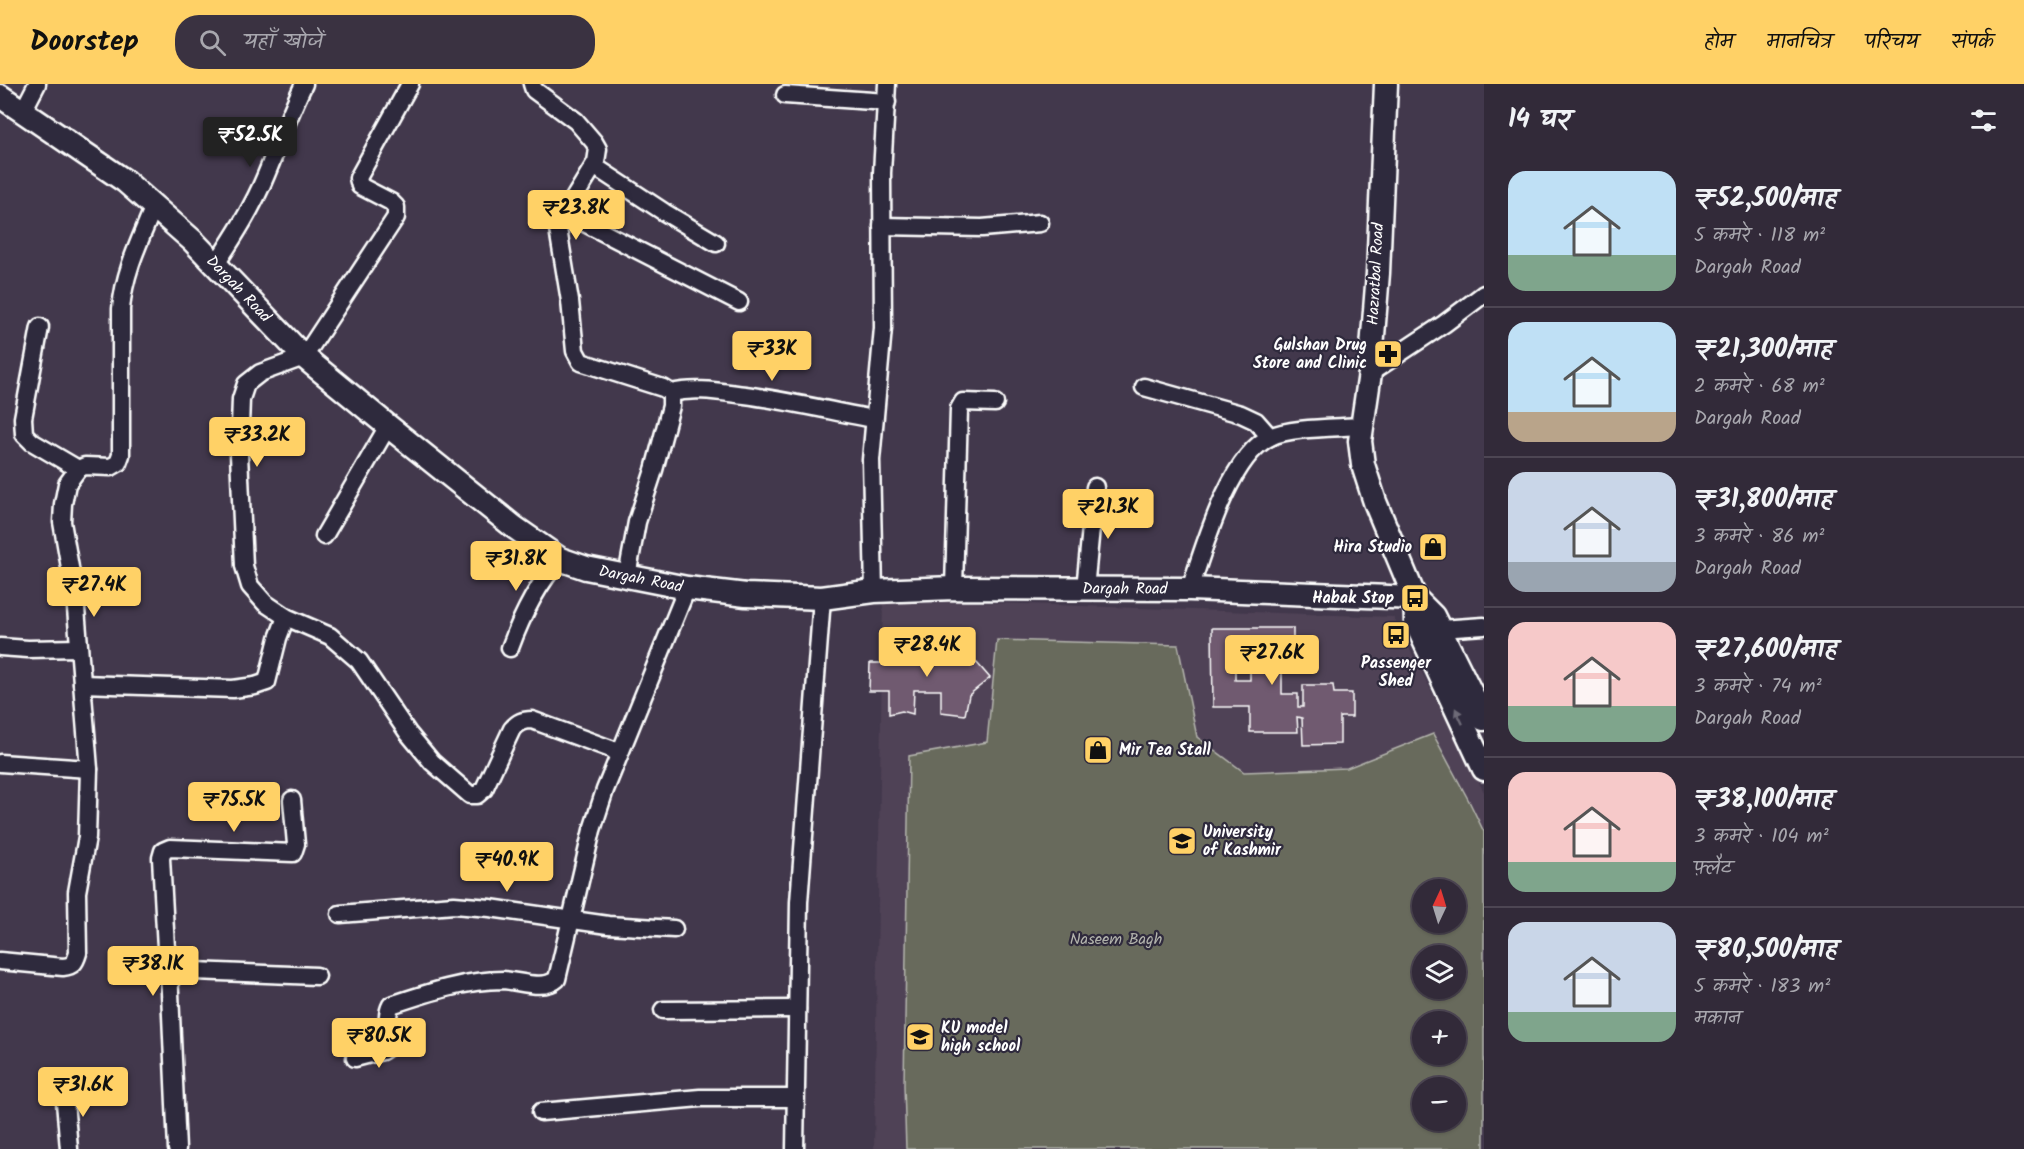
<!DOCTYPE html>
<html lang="hi">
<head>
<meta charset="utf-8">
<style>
	:root { --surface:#322a39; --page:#3a3241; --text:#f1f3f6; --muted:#a8a7ae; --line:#4d4653; --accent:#ffd166 }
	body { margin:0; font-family:Kalam,"Playpen Sans Deva",sans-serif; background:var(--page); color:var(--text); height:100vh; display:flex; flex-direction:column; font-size:22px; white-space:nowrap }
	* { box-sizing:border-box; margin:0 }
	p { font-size:20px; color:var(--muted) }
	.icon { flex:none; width:33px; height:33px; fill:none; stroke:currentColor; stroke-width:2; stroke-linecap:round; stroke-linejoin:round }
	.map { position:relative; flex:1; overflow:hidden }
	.side { display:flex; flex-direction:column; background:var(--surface); width:540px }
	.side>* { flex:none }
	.needle { width:39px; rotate:4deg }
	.controls { position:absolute; left:1412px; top:795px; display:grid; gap:12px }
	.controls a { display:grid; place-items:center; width:54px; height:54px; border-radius:50%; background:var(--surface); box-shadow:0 2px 4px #0004,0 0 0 2px var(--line); font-size:30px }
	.price { position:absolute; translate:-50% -51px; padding:0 14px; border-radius:6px; background:var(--accent); color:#111; font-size:20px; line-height:39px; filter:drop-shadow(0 2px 3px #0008) }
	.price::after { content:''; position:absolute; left:50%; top:36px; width:18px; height:14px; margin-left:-9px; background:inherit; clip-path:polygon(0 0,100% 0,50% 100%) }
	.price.active { background:#222; color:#fff }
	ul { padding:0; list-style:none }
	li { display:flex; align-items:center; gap:18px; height:150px; padding:0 24px }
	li+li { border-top:2px solid var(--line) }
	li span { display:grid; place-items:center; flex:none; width:168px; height:120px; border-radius:18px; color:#555 }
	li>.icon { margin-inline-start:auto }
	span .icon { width:72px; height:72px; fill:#fffc; stroke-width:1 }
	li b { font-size:26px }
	h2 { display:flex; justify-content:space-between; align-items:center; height:72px; padding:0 24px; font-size:26px }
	header { display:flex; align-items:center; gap:36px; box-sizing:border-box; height:84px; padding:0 30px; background:var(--accent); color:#111 }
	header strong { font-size:28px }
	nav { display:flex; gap:33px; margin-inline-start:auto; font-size:21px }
	.search { width:420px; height:54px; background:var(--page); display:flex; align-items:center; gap:15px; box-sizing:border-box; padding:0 21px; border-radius:24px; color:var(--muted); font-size:22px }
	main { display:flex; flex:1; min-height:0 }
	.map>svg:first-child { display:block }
	.built { fill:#504256; fill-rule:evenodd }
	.green { fill:#686b5c; stroke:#b4b5ae; stroke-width:1.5; fill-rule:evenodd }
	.building { fill:#6f5a6f; stroke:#fff; stroke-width:1.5; fill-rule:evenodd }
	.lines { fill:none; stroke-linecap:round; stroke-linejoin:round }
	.street-casing { stroke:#fff; stroke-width:21 }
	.secondary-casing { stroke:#fff; stroke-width:27 }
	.street { stroke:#2f2a3d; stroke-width:16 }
	.secondary { stroke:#2f2a3d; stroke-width:22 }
	.oneway { fill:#6d6a77 }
	.labels { text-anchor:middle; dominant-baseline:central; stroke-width:4.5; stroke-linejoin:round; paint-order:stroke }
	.street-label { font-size:16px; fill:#fff; stroke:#2f2a3d }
	.poi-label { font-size:16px; font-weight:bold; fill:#fff; stroke:#2f2a3d; text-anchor:end }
	.park-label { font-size:16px; fill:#b4b5ae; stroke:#2f2a3d }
</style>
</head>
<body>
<header>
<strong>Doorstep</strong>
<div class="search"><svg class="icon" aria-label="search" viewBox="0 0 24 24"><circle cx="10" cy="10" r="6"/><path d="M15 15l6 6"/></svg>यहाँ खोजें</div>
<nav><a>होम</a><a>मानचित्र</a><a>परिचय</a><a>संपर्क</a></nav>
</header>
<main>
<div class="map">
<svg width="1484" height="1065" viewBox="0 0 1484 1065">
	<rect width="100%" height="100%" fill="#42384c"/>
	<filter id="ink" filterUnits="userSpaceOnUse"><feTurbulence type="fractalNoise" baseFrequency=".0167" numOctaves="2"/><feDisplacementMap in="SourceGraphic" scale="12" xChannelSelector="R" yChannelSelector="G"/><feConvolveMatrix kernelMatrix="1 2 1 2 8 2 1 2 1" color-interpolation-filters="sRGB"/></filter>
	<g filter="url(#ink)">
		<!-- built -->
		<path class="built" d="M883,515L1393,533L1484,708V1065H874ZM1422,806H1455V838H1422ZM1422,872H1455V904H1422ZM1422,938H1455V970H1422ZM1422,1004H1455V1036H1422Z"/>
		<!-- green -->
		<path class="green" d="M997,556L1178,561L1197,653L1244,688L1347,684L1433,650L1469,717L1484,748V1065H906L904,1001L909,672L987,658ZM1422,806H1455V838H1422ZM1422,872H1455V904H1422ZM1422,938H1455V970H1422ZM1422,1004H1455V1036H1422Z"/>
		<!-- building -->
		<g class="building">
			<path d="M1212,544H1293V577H1282V610H1298V623H1303V601H1333L1334,609H1352V633H1340V660L1303,661L1302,634L1297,633L1298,648H1250V623H1213ZM1235,577H1250V596H1235Z"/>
			<polygon points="915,550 943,551 942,579 977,579 990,594 969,611 965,631 941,628 941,606 914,606 913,630 902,627 889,630 889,607 869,607 870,579 915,579"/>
		</g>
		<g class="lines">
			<!-- street casing -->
			<g class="street-casing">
				<g id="street">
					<path d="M410,0L358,94L360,102L391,118L396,123V133L304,273L260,289L246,300L241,315L239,370L244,482L250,502L265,519L286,533L330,552L359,577L408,649L432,678L470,711H477L484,705L512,645C518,638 523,636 532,636L619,668"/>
					<path d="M532,0L534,6L576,37L594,58L598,65L596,78L565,129L558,145L570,217L575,267L581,278L663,304L671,309C696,303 720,308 745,311C788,317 831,327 874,335"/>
					<polyline points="785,11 887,18"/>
					<polyline points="23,27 37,0"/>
					<polyline points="594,82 664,128 716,159"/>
					<polyline points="565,129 739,218"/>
					<polyline points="882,142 982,144 1040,139"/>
					<path d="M216,180C235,151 253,123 266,91C279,60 289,30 304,0"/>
					<polyline points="40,243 23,334 24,350 32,358 78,385"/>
					<polyline points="1370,289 1444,240 1484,210"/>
					<polyline points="1144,303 1241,330 1256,337 1270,353"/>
					<polyline points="324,452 388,342"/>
					<polyline points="627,492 637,438 654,386 671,322 671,309"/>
					<polyline points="954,504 959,325 963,318 995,319"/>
					<polyline points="1085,505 1095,403"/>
					<path d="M1190,505C1204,464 1229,373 1270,353C1290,343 1337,344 1361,342"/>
					<polyline points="874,507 871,376 883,244 882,89 887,0"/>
					<polyline points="1440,545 1484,542"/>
					<polyline points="0,563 28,565 78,564"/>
					<path d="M510,564C522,531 537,501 560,475"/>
					<polyline points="82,600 233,605 255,602 267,598 278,554 286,533"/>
					<polyline points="0,679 89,685"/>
					<polyline points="340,830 454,821 490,824 608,841 674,845"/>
					<path d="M0,877L63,883C73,882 75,879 78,869L77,808L87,753L89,685L75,512L62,438L63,420L67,400L78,385L85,382L111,383L118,379L121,371V225C124,188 140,156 154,122"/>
					<polyline points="169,886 317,892"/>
					<polyline points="663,926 797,925"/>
					<path d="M355,974L382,967L388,963C391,949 384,934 391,921C427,909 465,896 503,896C519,897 544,907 557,895L592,746L605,706L687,504"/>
					<polyline points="64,1006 69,1065"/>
					<polyline points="541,1028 700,1014 795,1014"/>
					<polyline points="177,1065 169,886 166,864 161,774 163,767 170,764 293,769 296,760 292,716"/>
					<polyline points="795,1065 799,818 822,514"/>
				</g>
			</g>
			<!-- secondary casing -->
			<g class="secondary-casing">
				<g id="secondary">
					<polyline points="1386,0 1378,189 1370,289 1360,357 1363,381 1375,418 1415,514 1416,539 1484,685"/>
					<path id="s1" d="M0,12L125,97L193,157L304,273L388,342L514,443L560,475L586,484L687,504L746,511L822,514L874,507L954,504L1190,505L1415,514"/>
					<polyline points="1415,514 1433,532 1484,635"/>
				</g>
			</g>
			<!-- street -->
			<use href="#street" class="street"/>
			<!-- secondary -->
			<use href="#secondary" class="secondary"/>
		</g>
		<!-- one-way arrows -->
		<defs><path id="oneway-solid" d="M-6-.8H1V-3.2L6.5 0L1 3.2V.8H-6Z" transform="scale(1.5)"/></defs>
		<use class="oneway" href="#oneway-solid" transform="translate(1459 632) rotate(-115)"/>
	</g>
	<!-- icons -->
	<defs>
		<g id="pharmacy-square" transform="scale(1.5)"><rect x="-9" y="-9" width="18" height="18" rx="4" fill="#ffd166" stroke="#2f2a3d"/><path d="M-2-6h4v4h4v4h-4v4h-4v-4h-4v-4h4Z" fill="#111"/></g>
		<g id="shop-square" transform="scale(1.5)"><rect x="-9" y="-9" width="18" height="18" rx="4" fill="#ffd166" stroke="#2f2a3d"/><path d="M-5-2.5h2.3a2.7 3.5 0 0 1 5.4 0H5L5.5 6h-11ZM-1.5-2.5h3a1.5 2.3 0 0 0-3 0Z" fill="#111"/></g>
		<g id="bus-square" transform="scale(1.5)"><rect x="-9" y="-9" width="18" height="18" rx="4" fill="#ffd166" stroke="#2f2a3d"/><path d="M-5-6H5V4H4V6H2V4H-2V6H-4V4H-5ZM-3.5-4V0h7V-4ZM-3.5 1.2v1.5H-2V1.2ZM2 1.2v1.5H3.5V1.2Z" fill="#111"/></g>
		<g id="university-square" transform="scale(1.5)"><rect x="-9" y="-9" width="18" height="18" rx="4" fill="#ffd166" stroke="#2f2a3d"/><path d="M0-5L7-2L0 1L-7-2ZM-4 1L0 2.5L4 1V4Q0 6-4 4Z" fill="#111"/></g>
		<g id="school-square" transform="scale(1.5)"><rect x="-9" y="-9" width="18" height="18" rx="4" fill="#ffd166" stroke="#2f2a3d"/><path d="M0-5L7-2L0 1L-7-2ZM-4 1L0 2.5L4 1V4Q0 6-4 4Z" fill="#111"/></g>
	</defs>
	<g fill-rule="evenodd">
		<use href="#pharmacy-square" x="1388" y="270"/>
		<use href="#shop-square" x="1433" y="463"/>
		<use href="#bus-square" x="1415" y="514"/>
		<use href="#bus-square" x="1396" y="551"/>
		<use href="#shop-square" x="1098" y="666"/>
		<use href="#university-square" x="1182" y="757"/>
		<use href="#school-square" x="920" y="953"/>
	</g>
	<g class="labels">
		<!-- street labels -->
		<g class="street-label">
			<text transform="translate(1376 190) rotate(-87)">Hazratbal Road</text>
			<text stroke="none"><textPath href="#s1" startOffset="308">Dargah Road</textPath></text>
			<text stroke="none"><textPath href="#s1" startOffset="812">Dargah Road</textPath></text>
			<text stroke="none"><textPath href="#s1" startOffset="1298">Dargah Road</textPath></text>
		</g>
		<!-- poi labels -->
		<g class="poi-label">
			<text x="1367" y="261">Gulshan Drug<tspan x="1367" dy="18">Store and Clinic</tspan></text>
			<text x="1412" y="463">Hira Studio</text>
			<text x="1394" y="514">Habak Stop</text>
			<text x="1396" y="579" text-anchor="middle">Passenger<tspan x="1396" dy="18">Shed</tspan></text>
			<text x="1119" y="666" text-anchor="start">Mir Tea Stall</text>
			<text x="1203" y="748" text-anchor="start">University<tspan x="1203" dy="18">of Kashmir</tspan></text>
			<text x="941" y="944" text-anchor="start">KU model<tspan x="941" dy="18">high school</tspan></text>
		</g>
		<!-- park labels -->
		<g class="park-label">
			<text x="1116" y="855">Naseem Bagh</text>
		</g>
	</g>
</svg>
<div class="controls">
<a><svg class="needle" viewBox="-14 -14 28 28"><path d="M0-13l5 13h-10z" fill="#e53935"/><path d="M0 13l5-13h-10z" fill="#a8a7ae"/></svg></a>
<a><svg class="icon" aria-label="layers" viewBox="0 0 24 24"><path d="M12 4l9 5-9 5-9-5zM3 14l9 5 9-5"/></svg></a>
<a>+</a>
<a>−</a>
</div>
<b class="price active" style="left:250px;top:84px">₹52.5K</b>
<b class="price" style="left:576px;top:157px">₹23.8K</b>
<b class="price" style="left:772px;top:298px">₹33K</b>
<b class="price" style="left:257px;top:384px">₹33.2K</b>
<b class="price" style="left:1108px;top:456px">₹21.3K</b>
<b class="price" style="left:516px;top:508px">₹31.8K</b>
<b class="price" style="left:94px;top:534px">₹27.4K</b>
<b class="price" style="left:927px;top:594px">₹28.4K</b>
<b class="price" style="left:1272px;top:602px">₹27.6K</b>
<b class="price" style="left:234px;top:749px">₹75.5K</b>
<b class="price" style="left:507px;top:809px">₹40.9K</b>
<b class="price" style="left:153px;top:913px">₹38.1K</b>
<b class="price" style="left:379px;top:985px">₹80.5K</b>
<b class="price" style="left:83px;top:1034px">₹31.6K</b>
</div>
<section class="side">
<h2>14 घर<svg class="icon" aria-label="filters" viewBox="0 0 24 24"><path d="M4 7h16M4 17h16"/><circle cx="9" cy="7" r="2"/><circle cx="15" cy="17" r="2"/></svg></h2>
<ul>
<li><span style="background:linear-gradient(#bfe0f5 70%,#7fa58c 0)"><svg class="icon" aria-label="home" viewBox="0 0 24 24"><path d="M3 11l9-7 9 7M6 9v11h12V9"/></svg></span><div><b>₹52,500/माह</b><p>5 कमरे · 118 m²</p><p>Dargah Road</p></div></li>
<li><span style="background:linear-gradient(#bfe0f5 75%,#b9a48a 0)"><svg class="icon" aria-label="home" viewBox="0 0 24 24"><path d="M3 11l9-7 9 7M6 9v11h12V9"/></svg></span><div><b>₹21,300/माह</b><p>2 कमरे · 68 m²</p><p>Dargah Road</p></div></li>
<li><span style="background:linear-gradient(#c9d6e8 75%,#9aa5b1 0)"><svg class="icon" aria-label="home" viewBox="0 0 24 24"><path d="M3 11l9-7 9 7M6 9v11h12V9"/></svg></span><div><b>₹31,800/माह</b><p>3 कमरे · 86 m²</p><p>Dargah Road</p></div></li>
<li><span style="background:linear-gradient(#f6c9c9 70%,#7fa58c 0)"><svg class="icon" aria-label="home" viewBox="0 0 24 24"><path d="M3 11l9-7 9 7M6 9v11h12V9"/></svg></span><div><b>₹27,600/माह</b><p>3 कमरे · 74 m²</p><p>Dargah Road</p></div></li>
<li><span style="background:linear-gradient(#f6c9c9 75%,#7fa58c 0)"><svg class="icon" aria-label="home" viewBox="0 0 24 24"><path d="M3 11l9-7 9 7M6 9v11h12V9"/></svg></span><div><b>₹38,100/माह</b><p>3 कमरे · 104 m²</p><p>फ़्लैट</p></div></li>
<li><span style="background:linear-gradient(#c9d6e8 75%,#7fa58c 0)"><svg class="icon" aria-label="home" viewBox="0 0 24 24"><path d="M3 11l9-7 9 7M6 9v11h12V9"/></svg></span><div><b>₹80,500/माह</b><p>5 कमरे · 183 m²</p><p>मकान</p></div></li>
</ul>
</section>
</main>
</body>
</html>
